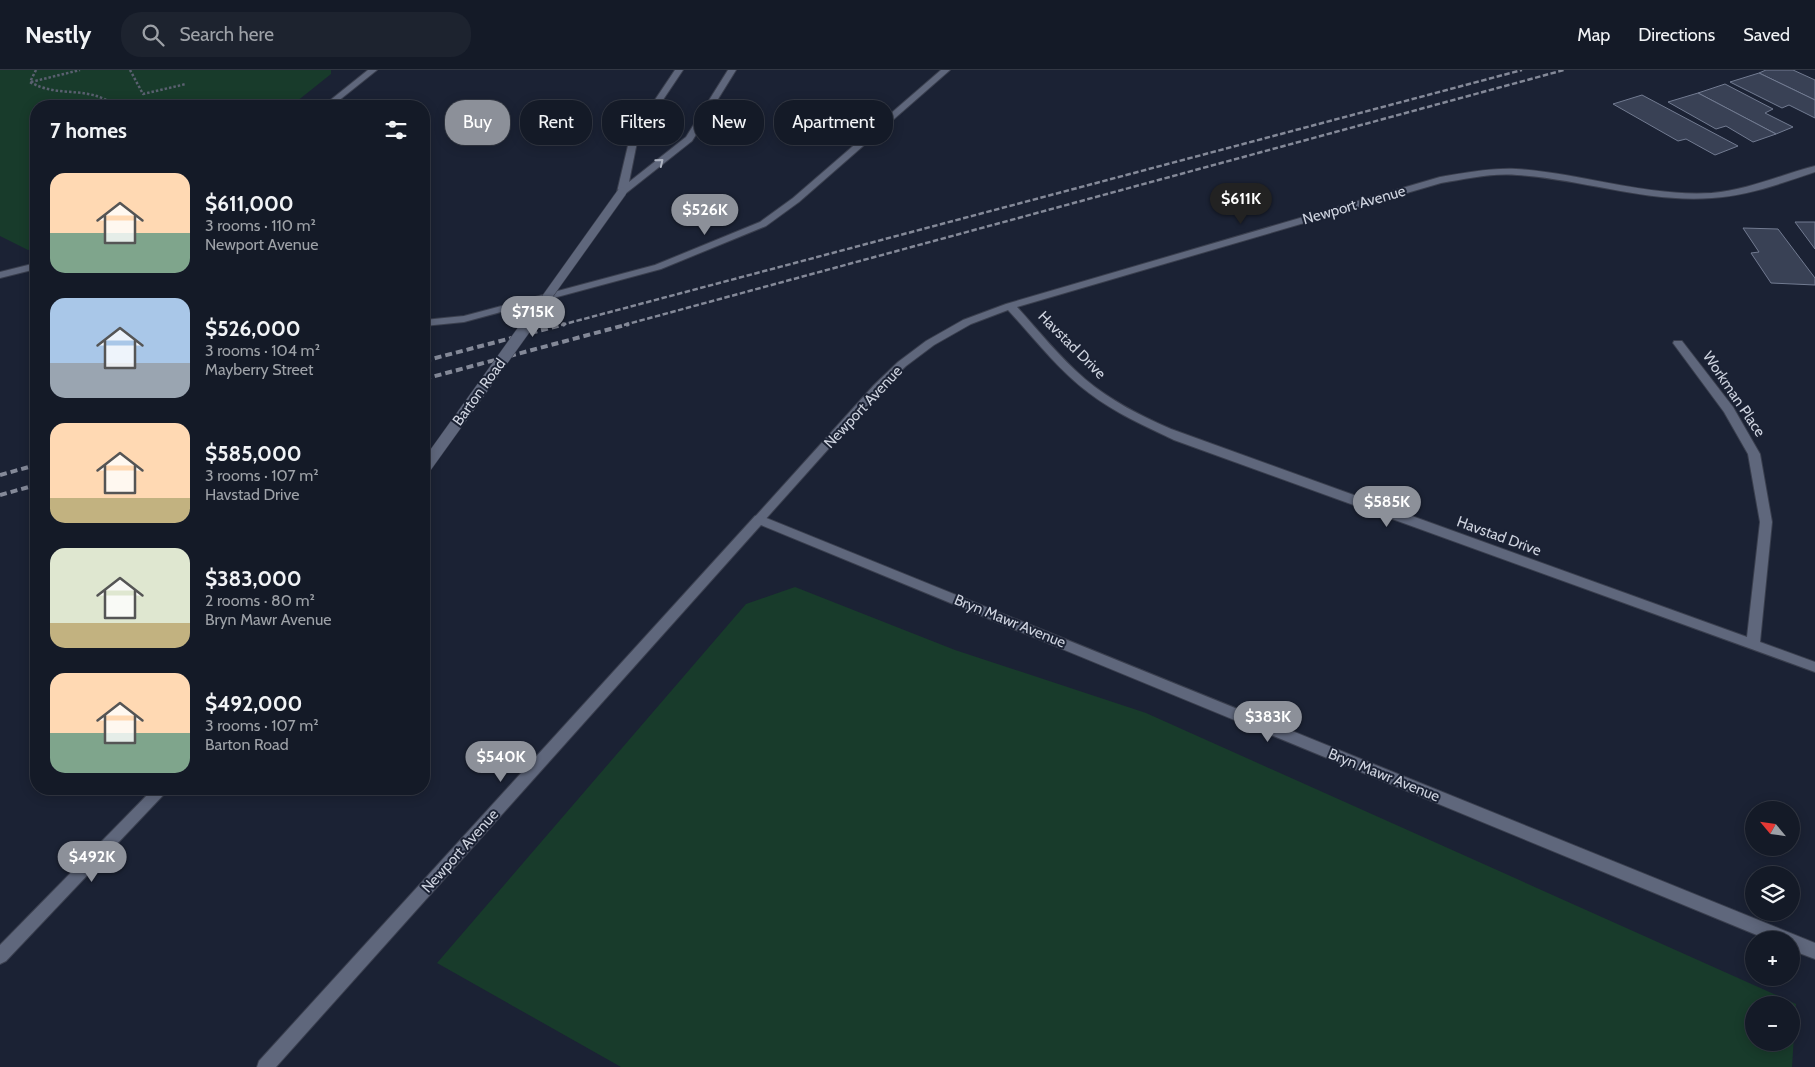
<!DOCTYPE html>
<html lang="en">
<head>
<meta charset="utf-8">
<style>
	:root { --surface:#141a27; --page:#1d232f; --text:#f1f3f6; --muted:#9da1a7; --line:#333844; --accent:#8c9099 }
	body { margin:0; font-family:Cabin,sans-serif; background:var(--page); color:var(--text); height:100vh; display:flex; flex-direction:column; font-size:19px; white-space:nowrap }
	* { box-sizing:border-box; margin:0 }
	p { font-size:16px; color:var(--muted) }
	.icon { flex:none; width:28px; height:28px; fill:none; stroke:currentColor; stroke-width:2; stroke-linecap:round; stroke-linejoin:round }
	.map { position:relative; flex:1; overflow:hidden }
	.sheet { position:absolute; left:30px; top:30px; width:400px; height:695px; display:flex; flex-direction:column; background:var(--surface); border-radius:20px; box-shadow:0 2px 12px #0003,0 0 0 1px var(--line) }
	.sheet>* { flex:none }
	.hud { position:absolute; left:445px; top:30px; width:475px; height:45px; display:flex; gap:10px }
	.needle { width:32px; rotate:299deg }
	.tools { position:absolute; left:1745px; top:731px; display:grid; gap:10px }
	.tools a { display:grid; place-items:center; width:55px; height:55px; border-radius:50%; background:var(--surface); box-shadow:0 2px 12px #0003,0 0 0 1px var(--line); font-size:25px }
	.price { position:absolute; translate:-50% -42px; padding:0 11px; border-radius:18px; background:var(--accent); color:#fff; font-size:16px; line-height:32px; filter:drop-shadow(0 1px 2px #0008) }
	.price::after { content:''; position:absolute; left:50%; top:30px; width:15px; height:11px; margin-left:-8px; background:inherit; clip-path:polygon(0 0,100% 0,50% 100%) }
	.price.on { background:#222; color:#fff }
	ul { padding:0; list-style:none }
	li { display:flex; align-items:center; gap:15px; height:125px; padding:0 20px }
	li span { display:grid; place-items:center; flex:none; width:140px; height:100px; border-radius:15px; color:#555 }
	li>.icon { margin-inline-start:auto }
	span .icon { width:60px; height:60px; fill:#fffc; stroke-width:1 }
	li b { font-size:21px }
	h2 { display:flex; justify-content:space-between; align-items:center; height:60px; padding:0 20px; font-size:21px }
	.chip { padding:0 18px; border-radius:20px; background:var(--surface); box-shadow:0 2px 12px #0003,0 0 0 1px var(--line); font-size:18px; line-height:45px }
	.chip.on { background:var(--accent); color:#fff }
	header { display:flex; align-items:center; gap:30px; box-sizing:border-box; height:70px; padding:0 25px; background:var(--surface); border-bottom:1px solid var(--line) }
	header strong { font-size:24px }
	nav { display:flex; gap:28px; margin-inline-start:auto; font-size:18px }
	.search { width:350px; height:45px; background:var(--page); display:flex; align-items:center; gap:12px; box-sizing:border-box; padding:0 18px; border-radius:20px; color:var(--muted); font-size:19px }
	.map>svg:first-child { display:block }
	.green { fill:#183b2b; fill-rule:evenodd }
	.building { fill:#394155; stroke:#727b91 }
	.lines { fill:none; stroke-linecap:round; stroke-linejoin:round }
	.minor-casing { stroke:#3a3f4e; stroke-width:2 }
	.tertiary-casing { stroke:#3a3f4e; stroke-width:2 }
	.secondary-casing { stroke:#3a3f4e; stroke-width:2 }
	.path { stroke:#5a6070; stroke-width:2.5; stroke-dasharray:2.5 2; stroke-linecap:butt }
	.minor { fill:#5f677c; fill-rule:evenodd }
	.tertiary { fill:#5f677c; fill-rule:evenodd }
	.secondary { fill:#5f677c; fill-rule:evenodd }
	.rail-far1 { stroke:#848998; stroke-width:2.5; stroke-dasharray:5.5 2.5; stroke-linecap:butt }
	.rail { stroke:#848998; stroke-width:4; stroke-dasharray:7 4; stroke-linecap:butt }
	.secondary-bridge-far1-casing { stroke:#3a3f4e; stroke-width:10; stroke-linecap:butt }
	.secondary-bridge-casing { stroke:#3a3f4e; stroke-width:13; stroke-linecap:butt }
	.secondary-bridge-far1 { stroke:#5f677c; stroke-width:9 }
	.secondary-bridge { stroke:#5f677c; stroke-width:12 }
	.oneway { stroke:#adb3c1 }
	.labels { text-anchor:middle; dominant-baseline:central; stroke-width:4; stroke-linejoin:round; paint-order:stroke }
	.street-label { font-size:15px; fill:#ced3df; stroke:#1b2234 }
</style>
</head>
<body>
<header>
<strong>Nestly</strong>
<div class="search"><svg class="icon" aria-label="search" viewBox="0 0 24 24"><circle cx="10" cy="10" r="6"/><path d="M15 15l6 6"/></svg>Search here</div>
<nav><a>Map</a><a>Directions</a><a>Saved</a></nav>
</header>
<div class="map">
<svg width="1815" height="997" viewBox="0 0 1815 997">
	<rect width="100%" height="100%" fill="#1b2234"/>
	<!-- green -->
	<g class="green">
		<polygon points="0,0 331,0 331,4 291,36 36,36 36,178 28,180 0,166"/>
		<path d="M795,517L955,580L1146,643L1796,934L1792,997H621L437,893L746,534ZM1754,935H1791V972H1754Z"/>
	</g>
	<!-- building -->
	<g class="building">
		<polygon points="1766,0 1793,0 1815,10 1815,30 1759,3"/>
		<polygon points="1759,3 1815,30 1815,48 1789,35 1782,38 1730,12"/>
		<polygon points="1725,14 1773,39 1765,43 1793,57 1776,64 1698,23"/>
		<polygon points="1698,23 1776,64 1753,72 1726,56 1716,59 1668,32"/>
		<polygon points="1642,25 1738,76 1715,85 1686,69 1678,71 1613,34"/>
		<polygon points="1795,152 1815,152 1815,179"/>
		<polygon points="1743,158 1778,159 1815,208 1815,215 1771,213 1751,183 1759,182"/>
	</g>
	<g class="lines">
		<!-- minor casing -->
		<g class="minor-casing">
			<g id="minor">
				<path d="M1815,96V102C1782,113 1748,126 1712,128C1646,133 1582,109 1517,105C1491,103 1466,109 1441,113L1017,237C1039,261 1060,288 1085,309C1111,331 1141,346 1171,359L1747,567L1760,452L1748,384L1724,342L1673,273L1674,271H1682L1733,337L1760,384L1772,452L1760,572L1815,592V602L1174,370C1145,356 1115,343 1089,323C1058,300 1034,268 1008,240L971,254L934,275L906,296L882,319L763,452L759,453L753,449L874,315L898,292L926,271L963,250L1006,234L1440,107C1465,103 1490,98 1516,99C1581,103 1646,127 1712,123C1748,120 1780,105 1815,96Z"/>
				<polygon points="36,193 36,199 0,208 0,202"/>
			</g>
		</g>
		<!-- tertiary casing -->
		<g class="tertiary-casing">
			<g id="tertiary">
				<polygon points="368,0 377,0 332,36 323,36"/>
				<polygon points="941,0 950,0 799,132 766,156 661,199 464,252 424,256 424,250 464,246 655,195 760,152 793,128"/>
				<polygon points="759,445 1815,873 1815,889 1791,880 1791,870 1769,870 761,455 276,997 257,997 259,991 755,446"/>
			</g>
		</g>
		<!-- secondary casing -->
		<g class="secondary-casing">
			<g id="secondary">
				<polygon points="675,0 683,0 638,67 629,112 686,67 728,0 736,0 692,71 625,124 619,124 617,122 630,67"/>
				<polygon points="153,719 169,719 6,891 0,894 0,875"/>
			</g>
		</g>
		<!-- path -->
		<g class="path">
			<path d="M36,0L30,12C60,29 86,14 116,36"/>
			<polyline points="130,0 143,24 186,14"/>
			<polyline points="31,12 80,0"/>
		</g>
		<!-- minor -->
		<use href="#minor" class="minor"/>
		<!-- tertiary -->
		<use href="#tertiary" class="tertiary"/>
		<!-- secondary -->
		<use href="#secondary" class="secondary"/>
		<!-- rail-far1 -->
		<g class="rail-far1">
			<polyline points="561,255 1522,0"/>
			<polyline points="624,255 1564,0"/>
		</g>
		<!-- rail -->
		<g class="rail">
			<polyline points="424,291 565,254"/>
			<polyline points="424,309 629,254"/>
			<polyline points="0,405 36,395"/>
			<polyline points="0,425 36,415"/>
		</g>
		<!-- secondary-bridge-far1 casing -->
		<g class="secondary-bridge-far1-casing">
			<polyline id="secondary-bridge-far1" points="527,255 622,122"/>
		</g>
		<!-- secondary-bridge casing -->
		<g class="secondary-bridge-casing">
			<polyline id="secondary-bridge" points="424,399 528,254"/>
		</g>
		<!-- secondary-bridge-far1 -->
		<use href="#secondary-bridge-far1" class="secondary-bridge-far1"/>
		<!-- secondary-bridge -->
		<use href="#secondary-bridge" class="secondary-bridge"/>
	</g>
	<!-- one-way arrows -->
	<defs><path id="oneway-chevron" d="M-2-3.5L2.5 0L-2 3.5" fill="none" stroke-width="1.6" stroke-linecap="round" stroke-linejoin="round" transform="scale(1.25)"/></defs>
	<use class="oneway" href="#oneway-chevron" transform="translate(660 92) rotate(-39)"/>
	<g class="labels">
		<!-- street labels -->
		<g class="street-label">
			<text transform="translate(1354 135) rotate(-16)">Newport Avenue</text>
			<text transform="translate(1072 275) rotate(45)">Havstad Drive</text>
			<text transform="translate(479 322) rotate(-54)">Barton Road</text>
			<text transform="translate(1734 324) rotate(56)">Workman Place</text>
			<text transform="translate(863 337) rotate(-47)">Newport Avenue</text>
			<text transform="translate(1499 466) rotate(20)">Havstad Drive</text>
			<text transform="translate(1010 551) rotate(22)">Bryn Mawr Avenue</text>
			<text transform="translate(1384 705) rotate(22)">Bryn Mawr Avenue</text>
			<text transform="translate(460 781) rotate(-48)">Newport Avenue</text>
		</g>
	</g>
</svg>
<div class="tools">
<a><svg class="needle" viewBox="-14 -14 28 28"><path d="M0-13l5 13h-10z" fill="#e53935"/><path d="M0 13l5-13h-10z" fill="#9da1a7"/></svg></a>
<a><svg class="icon" aria-label="layers" viewBox="0 0 24 24"><path d="M12 4l9 5-9 5-9-5zM3 14l9 5 9-5"/></svg></a>
<a>+</a>
<a>−</a>
</div>
<b class="price on" style="left:1241px;top:155px">$611K</b>
<b class="price" style="left:705px;top:166px">$526K</b>
<b class="price" style="left:533px;top:268px">$715K</b>
<b class="price" style="left:1387px;top:458px">$585K</b>
<b class="price" style="left:1268px;top:673px">$383K</b>
<b class="price" style="left:501px;top:713px">$540K</b>
<b class="price" style="left:92px;top:813px">$492K</b>
<div class="hud">
<a class="chip on">Buy</a>
<a class="chip">Rent</a>
<a class="chip">Filters</a>
<a class="chip">New</a>
<a class="chip">Apartment</a>
</div>
<section class="sheet">
<h2>7 homes<svg class="icon" aria-label="filters" viewBox="0 0 24 24"><path d="M4 7h16M4 17h16"/><circle cx="9" cy="7" r="2"/><circle cx="15" cy="17" r="2"/></svg></h2>
<ul>
<li><span style="background:linear-gradient(#ffd9b3 60%,#7fa58c 0)"><svg class="icon" aria-label="home" viewBox="0 0 24 24"><path d="M3 11l9-7 9 7M6 9v11h12V9"/></svg></span><div><b>$611,000</b><p>3 rooms · 110 m²</p><p>Newport Avenue</p></div></li>
<li><span style="background:linear-gradient(#a9c7e8 65%,#9aa5b1 0)"><svg class="icon" aria-label="home" viewBox="0 0 24 24"><path d="M3 11l9-7 9 7M6 9v11h12V9"/></svg></span><div><b>$526,000</b><p>3 rooms · 104 m²</p><p>Mayberry Street</p></div></li>
<li><span style="background:linear-gradient(#ffd9b3 75%,#c2b280 0)"><svg class="icon" aria-label="home" viewBox="0 0 24 24"><path d="M3 11l9-7 9 7M6 9v11h12V9"/></svg></span><div><b>$585,000</b><p>3 rooms · 107 m²</p><p>Havstad Drive</p></div></li>
<li><span style="background:linear-gradient(#dfe7d0 75%,#c2b280 0)"><svg class="icon" aria-label="home" viewBox="0 0 24 24"><path d="M3 11l9-7 9 7M6 9v11h12V9"/></svg></span><div><b>$383,000</b><p>2 rooms · 80 m²</p><p>Bryn Mawr Avenue</p></div></li>
<li><span style="background:linear-gradient(#ffd9b3 60%,#7fa58c 0)"><svg class="icon" aria-label="home" viewBox="0 0 24 24"><path d="M3 11l9-7 9 7M6 9v11h12V9"/></svg></span><div><b>$492,000</b><p>3 rooms · 107 m²</p><p>Barton Road</p></div></li>
</ul>
</section>
</div>
</body>
</html>
